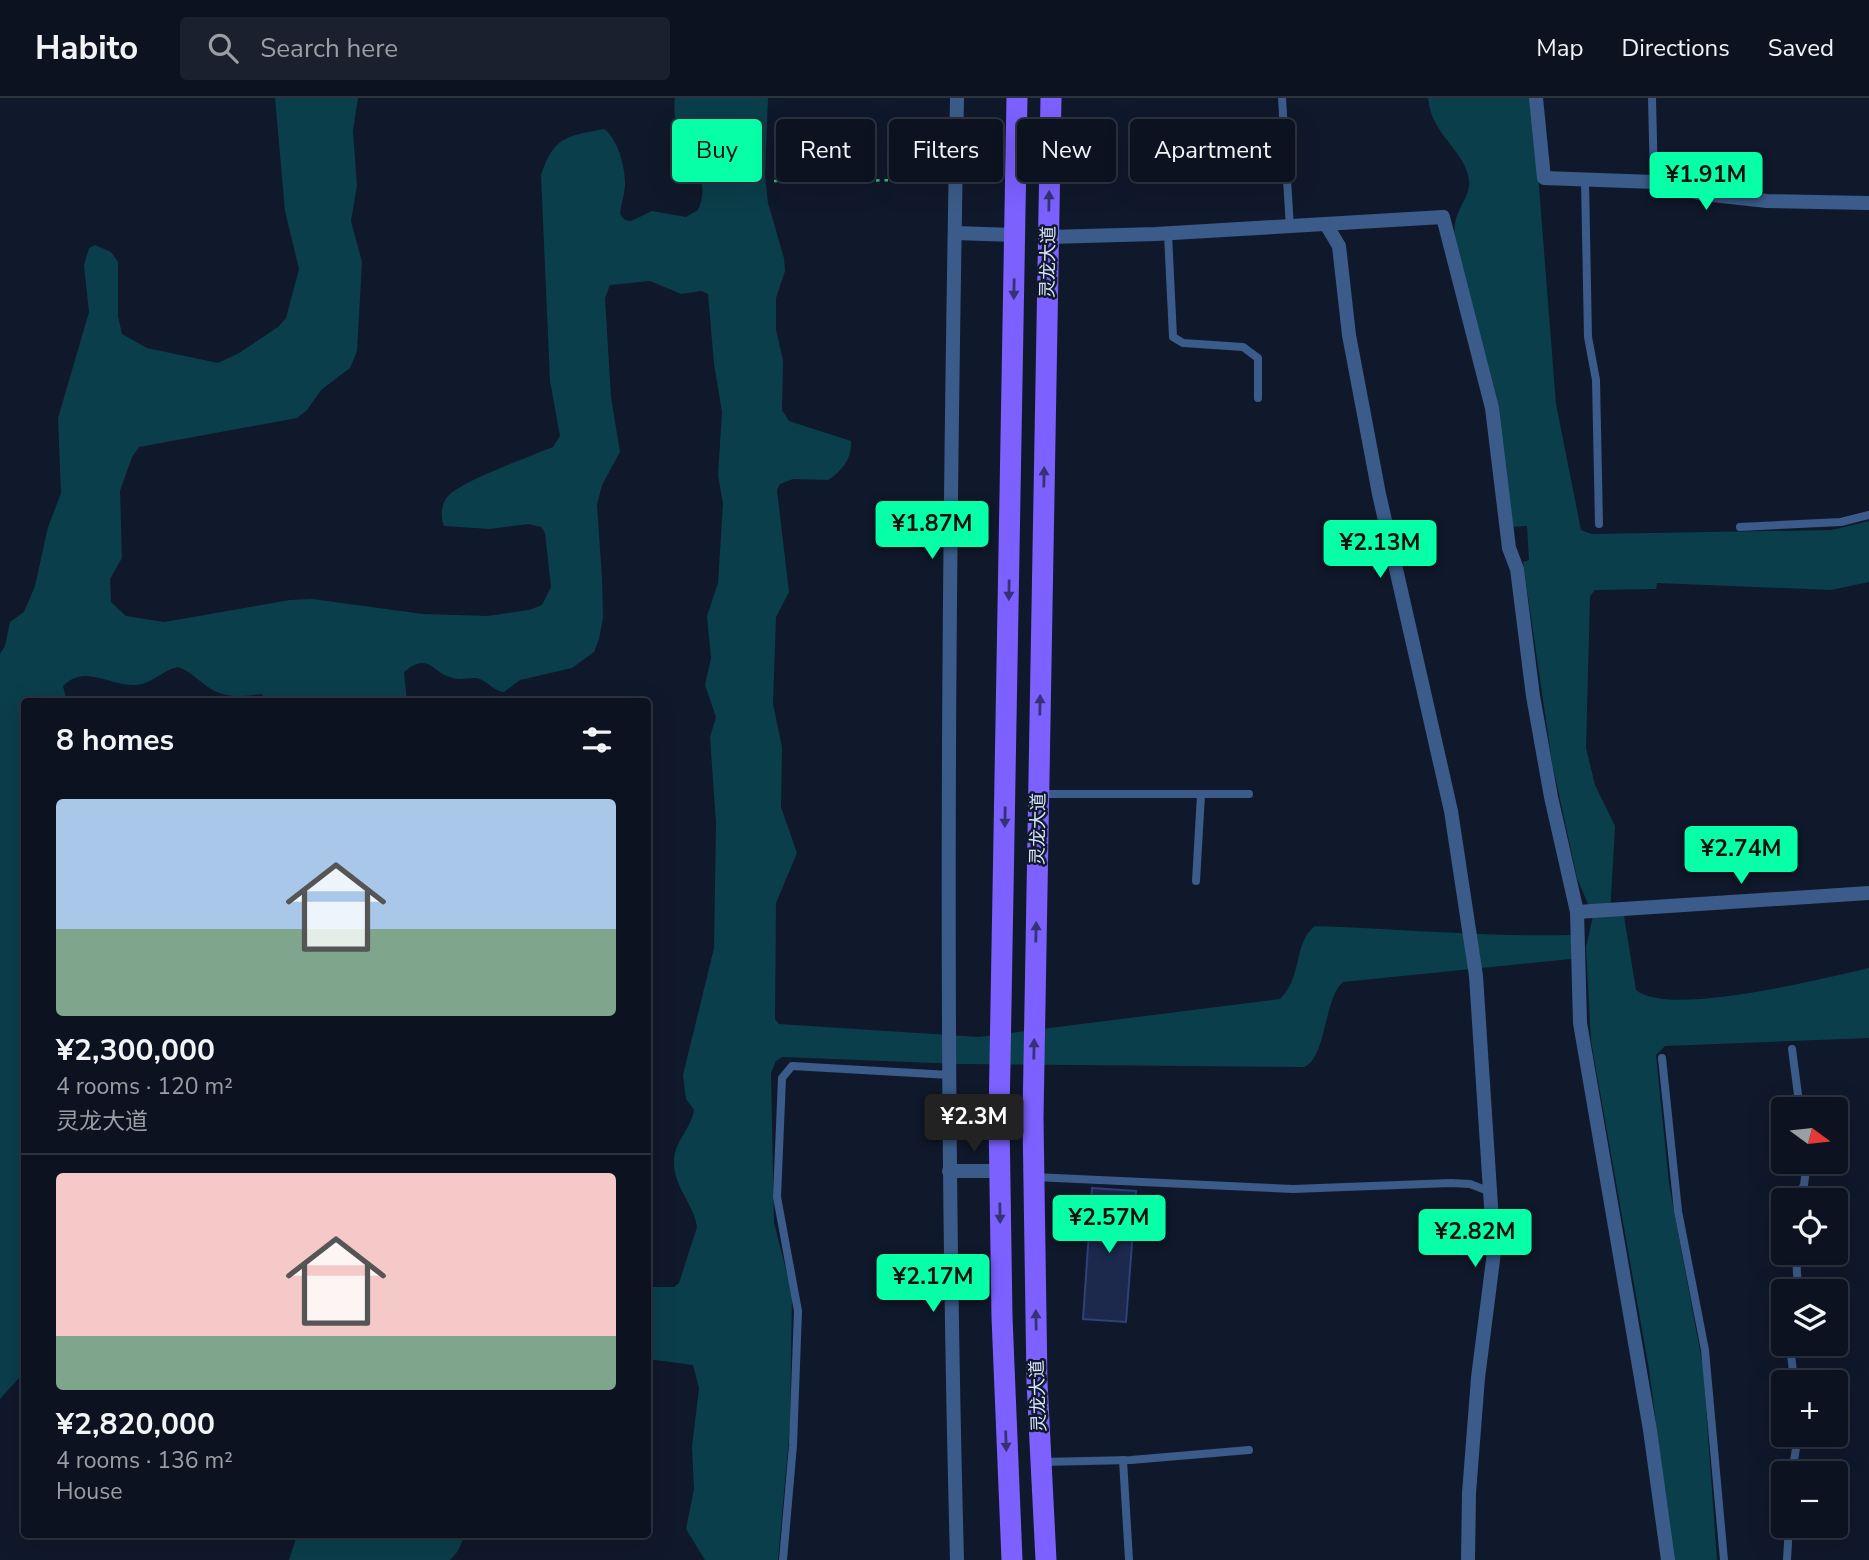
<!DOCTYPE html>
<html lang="en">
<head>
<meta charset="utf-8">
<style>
	:root { --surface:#0c1220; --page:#1a202d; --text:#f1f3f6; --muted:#9a9ea5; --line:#2c323e; --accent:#06ffa7 }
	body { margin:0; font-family:"Nunito Sans","Noto Sans SC",sans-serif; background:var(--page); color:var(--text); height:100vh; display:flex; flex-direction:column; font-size:26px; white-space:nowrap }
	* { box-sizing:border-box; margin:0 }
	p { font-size:23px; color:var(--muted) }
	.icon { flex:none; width:38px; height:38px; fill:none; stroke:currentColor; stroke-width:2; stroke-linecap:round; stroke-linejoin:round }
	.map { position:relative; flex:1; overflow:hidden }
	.sheet { position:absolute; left:21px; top:600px; width:630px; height:840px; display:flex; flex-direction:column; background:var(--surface); border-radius:7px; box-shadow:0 7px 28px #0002,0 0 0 2px var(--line) }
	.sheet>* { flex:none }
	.guide { position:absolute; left:672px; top:21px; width:665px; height:63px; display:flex; gap:14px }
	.needle { width:46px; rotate:105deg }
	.fabs { position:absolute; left:1771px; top:999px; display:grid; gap:14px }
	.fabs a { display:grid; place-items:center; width:77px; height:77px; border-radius:7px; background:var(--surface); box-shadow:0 7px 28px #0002,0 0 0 2px var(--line); font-size:35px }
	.price { position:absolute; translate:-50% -60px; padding:0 16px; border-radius:7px; background:var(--accent); color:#111; font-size:23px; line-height:46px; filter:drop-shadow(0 2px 4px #0008) }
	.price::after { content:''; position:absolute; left:50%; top:42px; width:21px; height:16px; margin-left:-10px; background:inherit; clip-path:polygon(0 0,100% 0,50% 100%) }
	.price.active { background:#222; color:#fff }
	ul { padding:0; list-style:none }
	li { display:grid; align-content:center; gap:14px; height:371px; padding:0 35px }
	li+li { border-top:2px solid var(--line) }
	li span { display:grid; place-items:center; height:217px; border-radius:7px; color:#555 }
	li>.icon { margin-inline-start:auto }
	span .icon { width:126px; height:126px; fill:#fffc; stroke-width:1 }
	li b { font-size:30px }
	h2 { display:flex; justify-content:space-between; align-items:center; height:84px; padding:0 35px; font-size:30px }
	.pill { padding:0 24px; border-radius:7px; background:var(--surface); box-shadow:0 7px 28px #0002,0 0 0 2px var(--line); font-size:24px; line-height:63px }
	.pill.active { background:var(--accent); color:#111 }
	header { display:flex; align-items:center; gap:42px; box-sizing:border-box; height:98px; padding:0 35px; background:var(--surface); border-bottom:2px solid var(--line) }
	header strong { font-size:33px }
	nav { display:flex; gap:38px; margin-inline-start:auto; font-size:24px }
	.search { width:490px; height:63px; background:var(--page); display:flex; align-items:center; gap:18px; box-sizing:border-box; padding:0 24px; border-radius:7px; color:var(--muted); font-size:26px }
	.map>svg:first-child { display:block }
	.water { fill:#0a3e4a }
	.building { fill:#1c284c; stroke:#2e4178; stroke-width:2 }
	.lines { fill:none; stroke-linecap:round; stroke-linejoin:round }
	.path { stroke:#2ebf75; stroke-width:2.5; stroke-dasharray:3.5 5; stroke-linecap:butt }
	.lane { stroke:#3b5c8a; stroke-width:8 }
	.street { stroke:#3b5c8a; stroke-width:14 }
	.primary { stroke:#7c61ff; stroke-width:21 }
	.oneway { fill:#363275 }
	.labels { text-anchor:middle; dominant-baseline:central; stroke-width:5; stroke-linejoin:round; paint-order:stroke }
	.street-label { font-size:18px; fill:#dae6ff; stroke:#10182b }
</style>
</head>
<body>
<header>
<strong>Habito</strong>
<div class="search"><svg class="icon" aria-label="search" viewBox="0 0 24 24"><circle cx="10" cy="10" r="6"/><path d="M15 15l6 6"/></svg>Search here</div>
<nav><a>Map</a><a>Directions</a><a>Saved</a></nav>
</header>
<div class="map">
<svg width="1869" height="1462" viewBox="0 0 1869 1462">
	<rect width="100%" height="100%" fill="#10182b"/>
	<!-- water -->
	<g class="water">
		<path d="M275,0H358L353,33L357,88L351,123L362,164L357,253L350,270L321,292L307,312L297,320L139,349L132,359L120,393L122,460L110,481L111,504L126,518L164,524L290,502L312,501L423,516L488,518L529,512L542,507L551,489L545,435L541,429L528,426L490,431L444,428C440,418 441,405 449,397C464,382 531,358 553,349L560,338L550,283L541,77C554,38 567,38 604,31C618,40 626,72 625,88C624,98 621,107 620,116L625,122L631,123L652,113L686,119L698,112C717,69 668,49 675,0H768L765,78L768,105L784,160L785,173L776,200V232L783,262L782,312L789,323L851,343C852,361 842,373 828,382L793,381L780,386L777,392L789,494L776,519L773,606L782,649L781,709L797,755L776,805L775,921L779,926L979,939L1280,901C1303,879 1293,845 1315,828C1401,831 1486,839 1571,837V861L1343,884C1324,900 1326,961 1304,969L960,966L782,959L776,963L771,975L774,1125L792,1195L790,1328L778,1462H705L686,1431L694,1391L692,1349L699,1290L693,1267L648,1261V1189H674L679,1185L697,1129C694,1106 673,1088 674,1063C674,1044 691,1031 694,1012L686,1001L683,977L714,850L716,725L710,639L716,619L705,587L711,560L707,518L718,485L723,406L718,377L722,314L714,266L708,196L701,193L681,196L650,183L610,187L605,200L611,299L620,354L602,387L597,407L602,480L603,520L599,541L594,554L572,570L520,582L504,594C494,593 489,585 480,581C472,578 461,583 453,580C431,575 430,553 404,574L407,604H266L262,596C245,598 227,601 211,591C199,584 192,574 178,569C163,572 153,585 137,587C110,589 86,565 63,588L67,604H24V1259L19,1280L0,1301V556L5,548L10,524L24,514L35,488L48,429L61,395L58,320L89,214L84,167L89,150L95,147L111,154L118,164V218L122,236L147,250L218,265L239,255L278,229L286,220L299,171L285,113Z"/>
		<path d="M1428,0H1532L1556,306L1581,432L1592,436L1832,432L1869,423V484L1831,492L1657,485L1656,491L1595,492L1590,498L1586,650L1595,687L1615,728L1610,818H1624L1636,892C1670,920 1824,880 1869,870V940L1665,948L1656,957L1669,1086L1703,1269L1717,1462H1674L1649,1271L1591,943L1586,849L1593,818L1577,780L1552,664L1523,464L1529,462L1527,428L1510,429L1455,140C1451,113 1471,101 1469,83C1467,54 1431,37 1428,0Z"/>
		<polygon points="297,1437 465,1437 458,1453 450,1462 289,1462"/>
	</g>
	<!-- building -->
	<polygon class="building" points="1092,1090 1136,1093 1126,1224 1083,1221"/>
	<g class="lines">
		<!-- path -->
		<polyline class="path" points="774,83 942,82"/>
		<!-- lane -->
		<g class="lane">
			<polyline points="1282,0 1290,130"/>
			<polyline points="1652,0 1654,84"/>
			<polyline points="1585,82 1588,239 1596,282 1599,426"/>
			<polyline points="1168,136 1173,239 1183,245 1243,249 1258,260 1258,300"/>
			<polyline points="1740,429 1841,424 1869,417"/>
			<polyline points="1039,696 1249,696"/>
			<polyline points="1196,783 1201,697"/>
			<polyline points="1792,951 1800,1012"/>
			<polyline points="1662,960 1678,1113 1705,1252 1724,1462"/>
			<polyline points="1034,1079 1293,1091 1451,1085 1470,1086 1491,1094"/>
			<polyline points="1796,1102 1804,1087 1807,1064"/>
			<polyline points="1796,1155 1798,1194"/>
			<polyline points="1790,1246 1794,1284"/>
			<polyline points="1123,1362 1129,1462"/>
			<polyline points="1042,1364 1131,1362 1249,1352"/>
			<polyline points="1792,1376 1798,1337"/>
			<polyline points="783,1462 793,1347 798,1213 777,1099 782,980 792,968 950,977"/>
			<polyline points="1787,1462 1789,1428"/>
		</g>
		<!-- street -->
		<g class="street">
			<polyline points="1536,0 1544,80 1654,84 1703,96 1767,103 1869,105"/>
			<polyline points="1327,128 1339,148 1349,237 1379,396 1451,713 1476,878 1494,1154 1478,1280 1469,1395 1468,1462"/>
			<polyline points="955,135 1015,137"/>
			<polyline points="1049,139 1156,136 1443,119 1492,310 1509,450 1517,471 1533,598 1551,699 1577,814 1580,925 1650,1332 1668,1462"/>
			<polyline points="1577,814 1869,795"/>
			<polyline points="949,1073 1000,1073"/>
			<path d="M957,1462C944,975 948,487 957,0"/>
		</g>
		<!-- primary -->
		<g class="primary">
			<polyline points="1012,1462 1002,1219 999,1020 1017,0"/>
			<polyline points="1046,1462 1037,1284 1033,1020 1051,0"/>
		</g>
	</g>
	<!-- one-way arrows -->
	<defs><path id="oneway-solid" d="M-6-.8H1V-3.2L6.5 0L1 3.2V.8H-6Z" transform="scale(1.75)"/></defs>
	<g class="oneway">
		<use href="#oneway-solid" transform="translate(1049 103) rotate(-89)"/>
		<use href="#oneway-solid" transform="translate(1014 191) rotate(91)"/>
		<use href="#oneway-solid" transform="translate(1044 379) rotate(-89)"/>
		<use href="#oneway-solid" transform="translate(1009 492) rotate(91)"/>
		<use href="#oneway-solid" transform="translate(1040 607) rotate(-89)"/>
		<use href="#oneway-solid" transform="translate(1005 719) rotate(91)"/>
		<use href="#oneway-solid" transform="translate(1036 834) rotate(-89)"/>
		<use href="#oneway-solid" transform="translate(1034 951) rotate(-89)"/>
		<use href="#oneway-solid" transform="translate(1000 1115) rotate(89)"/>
		<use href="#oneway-solid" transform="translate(1036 1222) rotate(-91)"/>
		<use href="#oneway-solid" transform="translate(1006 1343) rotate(88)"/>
	</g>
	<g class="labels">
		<!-- street labels -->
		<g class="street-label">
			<text transform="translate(1048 164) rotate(-89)">灵龙大道</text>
			<text transform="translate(1038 731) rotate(-89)">灵龙大道</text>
			<text transform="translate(1038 1298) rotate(-92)">灵龙大道</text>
		</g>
	</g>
</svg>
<div class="fabs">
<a><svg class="needle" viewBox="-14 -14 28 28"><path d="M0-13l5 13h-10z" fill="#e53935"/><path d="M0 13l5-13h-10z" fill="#9a9ea5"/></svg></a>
<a><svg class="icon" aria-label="locate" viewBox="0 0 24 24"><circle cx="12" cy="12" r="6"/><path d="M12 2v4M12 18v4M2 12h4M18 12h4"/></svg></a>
<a><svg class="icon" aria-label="layers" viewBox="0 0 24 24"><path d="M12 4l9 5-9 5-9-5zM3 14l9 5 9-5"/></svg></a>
<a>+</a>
<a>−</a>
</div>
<b class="price" style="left:1706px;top:114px">¥1.91M</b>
<b class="price" style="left:932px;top:463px">¥1.87M</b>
<b class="price" style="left:1380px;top:482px">¥2.13M</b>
<b class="price" style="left:1741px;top:788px">¥2.74M</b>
<b class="price active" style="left:974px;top:1056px">¥2.3M</b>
<b class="price" style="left:1109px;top:1157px">¥2.57M</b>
<b class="price" style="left:1475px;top:1171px">¥2.82M</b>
<b class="price" style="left:933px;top:1216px">¥2.17M</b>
<div class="guide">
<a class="pill active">Buy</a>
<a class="pill">Rent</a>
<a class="pill">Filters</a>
<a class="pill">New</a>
<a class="pill">Apartment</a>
</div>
<section class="sheet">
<h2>8 homes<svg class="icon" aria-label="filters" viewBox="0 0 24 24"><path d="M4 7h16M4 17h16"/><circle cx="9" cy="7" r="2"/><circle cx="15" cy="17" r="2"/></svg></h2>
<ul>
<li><span style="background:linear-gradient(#a9c7e8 60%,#7fa58c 0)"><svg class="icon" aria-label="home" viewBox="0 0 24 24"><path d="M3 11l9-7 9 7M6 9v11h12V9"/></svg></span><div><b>¥2,300,000</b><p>4 rooms · 120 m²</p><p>灵龙大道</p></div></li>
<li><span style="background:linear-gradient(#f6c9c9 75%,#7fa58c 0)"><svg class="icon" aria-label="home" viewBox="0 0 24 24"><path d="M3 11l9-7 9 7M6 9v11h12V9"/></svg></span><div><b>¥2,820,000</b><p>4 rooms · 136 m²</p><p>House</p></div></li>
</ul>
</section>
</div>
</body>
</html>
